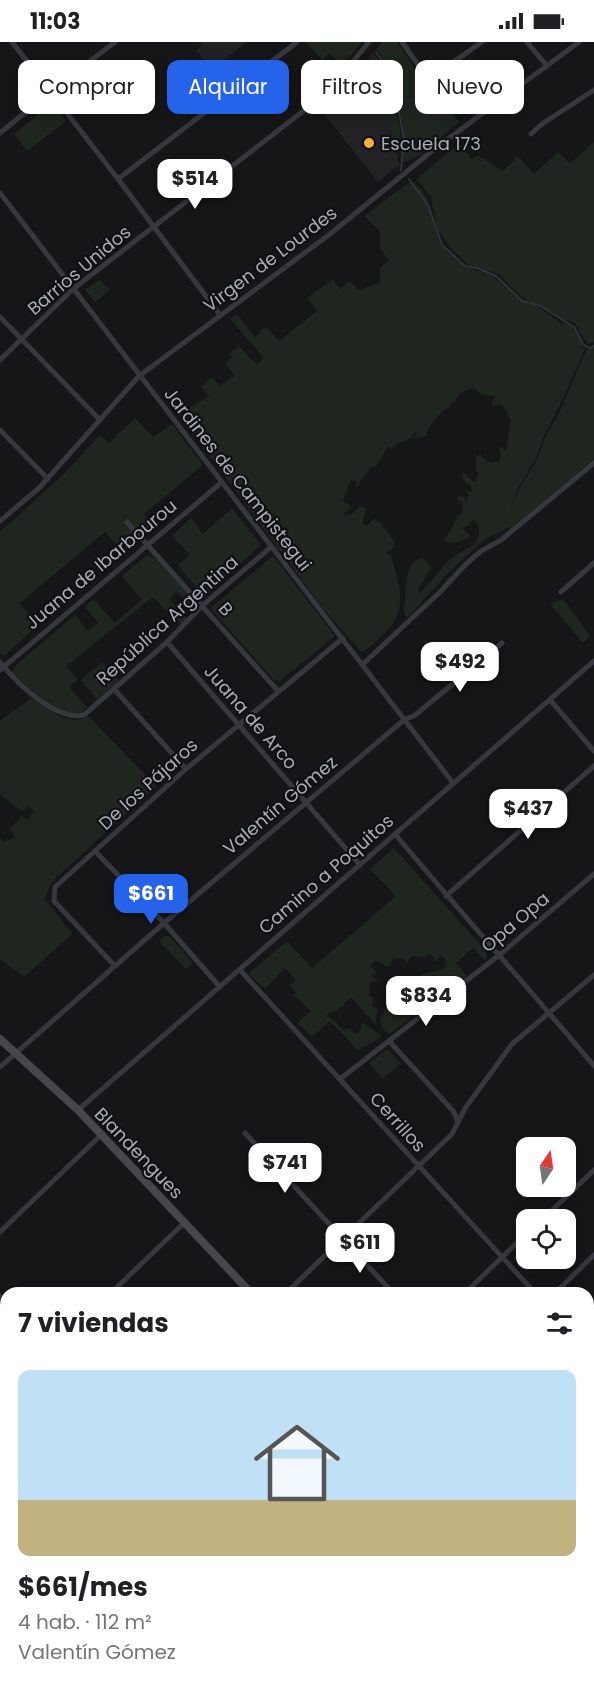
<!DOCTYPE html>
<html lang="es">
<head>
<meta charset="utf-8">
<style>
	:root { --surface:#fff; --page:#f2f2f2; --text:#202124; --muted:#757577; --line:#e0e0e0; --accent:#2563eb }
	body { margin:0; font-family:Poppins,sans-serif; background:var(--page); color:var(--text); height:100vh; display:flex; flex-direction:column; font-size:22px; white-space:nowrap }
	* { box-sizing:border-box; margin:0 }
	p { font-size:20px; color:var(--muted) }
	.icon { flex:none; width:33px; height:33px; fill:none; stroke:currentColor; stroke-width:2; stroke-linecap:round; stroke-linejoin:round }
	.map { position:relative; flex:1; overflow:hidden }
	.side { position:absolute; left:0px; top:1245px; width:594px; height:402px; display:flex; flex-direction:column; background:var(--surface); border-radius:18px 18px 0 0; box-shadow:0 3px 15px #0003 }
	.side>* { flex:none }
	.hud { position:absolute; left:18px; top:18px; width:558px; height:54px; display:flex; gap:12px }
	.needle { width:39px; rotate:13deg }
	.fabs { position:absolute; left:516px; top:1095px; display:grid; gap:12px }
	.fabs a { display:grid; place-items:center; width:60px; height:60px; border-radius:12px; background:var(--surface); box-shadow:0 3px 15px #0003; font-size:30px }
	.price { position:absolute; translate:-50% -51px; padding:0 14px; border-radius:12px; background:#fff; color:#222; font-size:20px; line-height:39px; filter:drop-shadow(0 2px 3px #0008) }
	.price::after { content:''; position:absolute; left:50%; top:36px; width:18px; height:14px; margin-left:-9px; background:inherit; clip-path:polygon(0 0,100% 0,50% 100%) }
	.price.active { background:var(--accent); color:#fff }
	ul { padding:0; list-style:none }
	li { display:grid; align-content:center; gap:12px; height:318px; padding:0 18px }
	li+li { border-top:2px solid var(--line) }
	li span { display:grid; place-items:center; height:186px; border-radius:12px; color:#555 }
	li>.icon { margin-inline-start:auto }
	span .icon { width:108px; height:108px; fill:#fffc; stroke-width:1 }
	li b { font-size:26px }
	h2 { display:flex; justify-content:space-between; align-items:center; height:72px; padding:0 18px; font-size:26px }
	.tag { padding:0 21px; border-radius:12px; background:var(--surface); box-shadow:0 3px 15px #0003; font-size:21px; line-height:54px }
	.tag.active { background:var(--accent); color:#fff }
	.status { display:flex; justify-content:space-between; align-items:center; height:42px; padding:0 30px; background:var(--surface); direction:ltr }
	.status svg { height:16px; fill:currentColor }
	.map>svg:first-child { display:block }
	.built { fill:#222225 }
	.green { fill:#1e261f }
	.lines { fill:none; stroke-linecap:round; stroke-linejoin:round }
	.stream { stroke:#2c353c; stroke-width:2 }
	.street { stroke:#37383d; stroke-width:5 }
	.secondary { stroke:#45474d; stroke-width:8 }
	.poi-dot { fill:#f2b134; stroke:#111113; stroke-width:2 }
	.labels { text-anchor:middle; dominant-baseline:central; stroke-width:4.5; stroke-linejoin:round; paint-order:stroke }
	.poi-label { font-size:18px; fill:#a8adb8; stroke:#111113; text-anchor:start }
	.street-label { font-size:18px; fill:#a8adb8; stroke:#111113 }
</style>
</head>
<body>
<div class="status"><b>11:03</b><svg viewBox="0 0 49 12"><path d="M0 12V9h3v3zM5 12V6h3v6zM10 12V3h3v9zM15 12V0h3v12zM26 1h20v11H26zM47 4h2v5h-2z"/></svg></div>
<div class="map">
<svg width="594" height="1647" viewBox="0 0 594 1647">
	<rect width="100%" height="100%" fill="#161618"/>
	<!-- built -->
	<g class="built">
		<polygon points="199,0 247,0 212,27 196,8 202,4"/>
		<polygon points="370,27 391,82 392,119 397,125 378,140 321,68 347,48 347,45 364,29"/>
	</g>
	<!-- green -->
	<g class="green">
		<polygon points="306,0 362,0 343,22 329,11 322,18"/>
		<path d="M383,0H397L422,37L435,45L459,80C446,90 417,120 402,120L400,106L404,94L403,81L384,32L382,15L376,7Z"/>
		<polygon points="373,10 378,17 385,47 400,83 400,95 397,108 399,124 397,125 392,120 391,82 373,33 370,27 364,29"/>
		<polygon points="52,64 55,65 66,79 27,109 14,92 48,65"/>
		<polygon points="594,100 594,300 588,302 574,280 562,277 539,262 528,259 518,252 499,232 469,224 451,206 437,187 431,154 416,137 460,101 472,117 478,113 502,129 512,121 517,113 534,132 558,110 570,122"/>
		<path d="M411,139L420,146L427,156L437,194L443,205L460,221L465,225L492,233L521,259L536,263L560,281L569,282L580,296L583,304L586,305L560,363L544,394L536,416L518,446L510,470L519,447L538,416L545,395L558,373L587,307L594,304V417L515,483L485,497L448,531L408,575L404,571C406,557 404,529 414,520C416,518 420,517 422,516L432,525L418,546L420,551C430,540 440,529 449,518C459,507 479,508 479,489C479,483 477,481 473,477L470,483L462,486L470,494C461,501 453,503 443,498L453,485L457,473H461L463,464L462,459H457L458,454L464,455L467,461L468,453L464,446L469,450L472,449L470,442L465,441L462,433L463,430L475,441L479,431L476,428V417L480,411C483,419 491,422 499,419L501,411L499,407L501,405L506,408L511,379L503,364L499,362L493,365L491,362L495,356V354L483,353L473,346L461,350L456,358L451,361L450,365C439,370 430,382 426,394L414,397L417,391L416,389L411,396L395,403L391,407L389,404L376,424L371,425L356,446V439L351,438L343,457L345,461L351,463L350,467L343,473L352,472L359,465H364L366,468L363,478L364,483H368L375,476L376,479H379L393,497L395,504L386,511L391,513C400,546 410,570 380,596C374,601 368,608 361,610L322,565L179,373L209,354L201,345L212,335L220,344L235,333L225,322L232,315L229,312L239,304L257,323L264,316L230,277L237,272L255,295L266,285L279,299L317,269L307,256L333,237L340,247L350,239L359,248L380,241V226L388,218L380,206V189L364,174Z"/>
		<polygon points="99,238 110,248 95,260 85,248"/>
		<polygon points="135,376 153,395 172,382 203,423 144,472 156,484 124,512 105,490 20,561 38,583 4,614 0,611 0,490 64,432 100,393 109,401"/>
		<polygon points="232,466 261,503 204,555 178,523 190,513 172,494 191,476 203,492"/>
		<path d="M147,513L155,516L198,563L196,571L177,550L169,557L188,578L181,584L153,555L66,624L78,638L69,645L87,665L81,671C54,672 31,647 12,630L17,622L75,573L88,589L98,581L85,565L94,557L114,581L142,558L122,534Z"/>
		<polygon points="273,514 335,594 280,639 274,638 212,568 212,565"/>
		<polygon points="563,557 590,594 583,601 550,562"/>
		<polygon points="102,620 119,639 97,657 81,638"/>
		<path d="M31,656C48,666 68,686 88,674L156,744L54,838L48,847L45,857L72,892L24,935L0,917V796L3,800L15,796L10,786L20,777V773L27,778L35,769L28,764L23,770L0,753V679Z"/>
		<path d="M394,806L486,909V919L473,906L456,921L467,934L389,992C374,981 382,971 392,959L401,958L409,961L413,954L424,947V939L419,934C427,929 437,931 444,926L446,918L441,913L433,921L434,915L429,912L425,915L412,914L407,920L403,917L394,916L390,923L386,925L380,920L375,919L369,925L374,926L375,929L378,930L372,934L378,939L372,940L369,942L370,950L368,953L374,957L372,964L378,967L375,982L351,955L345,960L344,964L326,973L338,982L341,987H350L355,991H360L362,980L381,993L380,996L358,1008L330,979L312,995L297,981L311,969L294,953L296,951L290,944L296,938L285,926L265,947L248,932L287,899L312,926L396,854L370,827Z"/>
		<polygon points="165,894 169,894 193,921 186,927 159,899"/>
		<polygon points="387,1007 401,1021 383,1037 369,1021"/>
		<polygon points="588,1616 594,1621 594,1643 582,1641 588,1641"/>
		<polygon points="35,1641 64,1641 66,1645 100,1645 100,1641 143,1641 149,1647 34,1647"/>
		<polygon points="165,1641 331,1641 334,1646 171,1647"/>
		<polygon points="341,1641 391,1641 389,1647 342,1647"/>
	</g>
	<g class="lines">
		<!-- stream -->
		<g class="stream">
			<polyline points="376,10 384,22 388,42 400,75 404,98 401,128"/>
			<polyline points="409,137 428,163 442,203 465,224 477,226 496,234 522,259 539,263 574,285 583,302 590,306 594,304"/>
		</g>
		<!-- street -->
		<g class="street">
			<polyline points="12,0 118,137 220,273"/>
			<path d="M402,0C411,12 420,30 435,33L482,0"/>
			<polyline points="527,0 547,24"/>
			<polyline points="0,91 50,50 115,0"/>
			<polyline points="531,92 542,82 594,48"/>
			<polyline points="118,137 297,0"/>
			<polyline points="0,151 453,741"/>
			<polyline points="0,275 100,378"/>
			<polyline points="0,318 73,247 328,50 369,0"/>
			<polyline points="0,388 48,437"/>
			<polyline points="0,479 39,446 139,334 330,192 437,105 579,0"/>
			<polyline points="127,480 278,649"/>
			<polyline points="561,550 594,521"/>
			<polyline points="167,600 360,823"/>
			<path d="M0,620C17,641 55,679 84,673L167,600L203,563L271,505"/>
			<polyline points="363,622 440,550 465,523 481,509 501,498 594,421"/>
			<polyline points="0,628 222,440"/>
			<polyline points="114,647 186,727"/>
			<polyline points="551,659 594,709"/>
			<path d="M395,792C460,870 529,946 594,1024"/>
			<polyline points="95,809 164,881 220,945"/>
			<polyline points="446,854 594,724"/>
			<polyline points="115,924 54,859 55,845 186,727 343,596"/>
			<polyline points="240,928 535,1251"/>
			<polyline points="0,1025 164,881 405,677 414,674 502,601"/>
			<polyline points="340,1037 498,914 594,832"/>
			<polyline points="78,1068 594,619"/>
			<polyline points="458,1080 466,1065 512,1002 594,933"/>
			<polyline points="245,1091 393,1251"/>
			<polyline points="542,1178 594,1128"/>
			<polyline points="0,1190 101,1093"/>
			<polyline points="111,1251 185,1180"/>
			<polyline points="286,1251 452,1092 458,1080 454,1070 389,999"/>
			<polyline points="465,1251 526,1192"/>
			<polyline points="555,1251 594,1213"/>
			<polyline points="0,1254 6,1260"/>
			<polyline points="588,1309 594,1316"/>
			<polyline points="0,1357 6,1351"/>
			<polyline points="0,1426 6,1432"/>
			<polyline points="588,1456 594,1462"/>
			<polyline points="588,1507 594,1501"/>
			<polyline points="0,1522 6,1524"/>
			<polyline points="0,1584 6,1584"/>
			<polyline points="588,1607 594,1613"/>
			<polyline points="0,1609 6,1610"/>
			<polyline points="158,1641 164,1647"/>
			<polyline points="338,1641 340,1647"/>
			<polyline points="511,1641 570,1647"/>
			<polyline points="392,1647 394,1641"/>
		</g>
		<!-- secondary -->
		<g class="secondary">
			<polyline points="0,997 78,1068 251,1251"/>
			<polyline points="588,1327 594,1321"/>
			<polyline points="0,1597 6,1598"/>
		</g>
	</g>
	<!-- markers -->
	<circle class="poi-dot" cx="369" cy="101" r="6"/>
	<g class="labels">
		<!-- poi labels -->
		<g class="poi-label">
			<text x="381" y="101">Escuela 173</text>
		</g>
		<!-- street labels -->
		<g class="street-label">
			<text transform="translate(270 217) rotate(-37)">Virgen de Lourdes</text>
			<text transform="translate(79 228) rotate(-40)">Barrios Unidos</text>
			<text transform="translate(238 437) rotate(52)">Jardines de Campistegui</text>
			<text transform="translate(101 522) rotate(-40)">Juana de Ibarbourou</text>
			<text transform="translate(226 567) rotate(49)">B</text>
			<text transform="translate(167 578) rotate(-42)">República Argentina</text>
			<text transform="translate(251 675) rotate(49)">Juana de Arco</text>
			<text transform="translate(148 742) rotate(-42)">De los Pájaros</text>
			<text transform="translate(280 763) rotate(-40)">Valentín Gómez</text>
			<text transform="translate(326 832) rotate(-41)">Camino a Poquitos</text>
			<text transform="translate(515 880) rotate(-40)">Opa Opa</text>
			<text transform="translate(398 1080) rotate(48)">Cerrillos</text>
			<text transform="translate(139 1111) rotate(46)">Blandengues</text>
		</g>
	</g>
</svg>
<div class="fabs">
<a><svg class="needle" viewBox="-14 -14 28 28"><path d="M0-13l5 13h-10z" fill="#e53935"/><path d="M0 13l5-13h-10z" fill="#757577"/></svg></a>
<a><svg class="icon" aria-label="locate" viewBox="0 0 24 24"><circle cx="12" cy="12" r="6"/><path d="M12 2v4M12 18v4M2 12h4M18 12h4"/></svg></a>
</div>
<b class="price" style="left:195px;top:168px">$514</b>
<b class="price" style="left:460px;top:651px">$492</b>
<b class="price" style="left:528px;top:798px">$437</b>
<b class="price active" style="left:151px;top:883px">$661</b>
<b class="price" style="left:426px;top:985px">$834</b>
<b class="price" style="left:285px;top:1152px">$741</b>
<b class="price" style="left:360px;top:1232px">$611</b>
<div class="hud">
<a class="tag">Comprar</a>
<a class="tag active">Alquilar</a>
<a class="tag">Filtros</a>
<a class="tag">Nuevo</a>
</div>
<section class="side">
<h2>7 viviendas<svg class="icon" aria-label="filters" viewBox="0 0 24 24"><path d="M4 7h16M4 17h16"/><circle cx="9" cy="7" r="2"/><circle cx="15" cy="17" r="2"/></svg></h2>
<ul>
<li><span style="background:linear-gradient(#bfe0f5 70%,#c2b280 0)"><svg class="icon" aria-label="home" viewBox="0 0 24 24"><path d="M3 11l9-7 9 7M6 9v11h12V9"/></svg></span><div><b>$661/mes</b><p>4 hab. · 112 m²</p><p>Valentín Gómez</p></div></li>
</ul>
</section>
</div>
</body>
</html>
